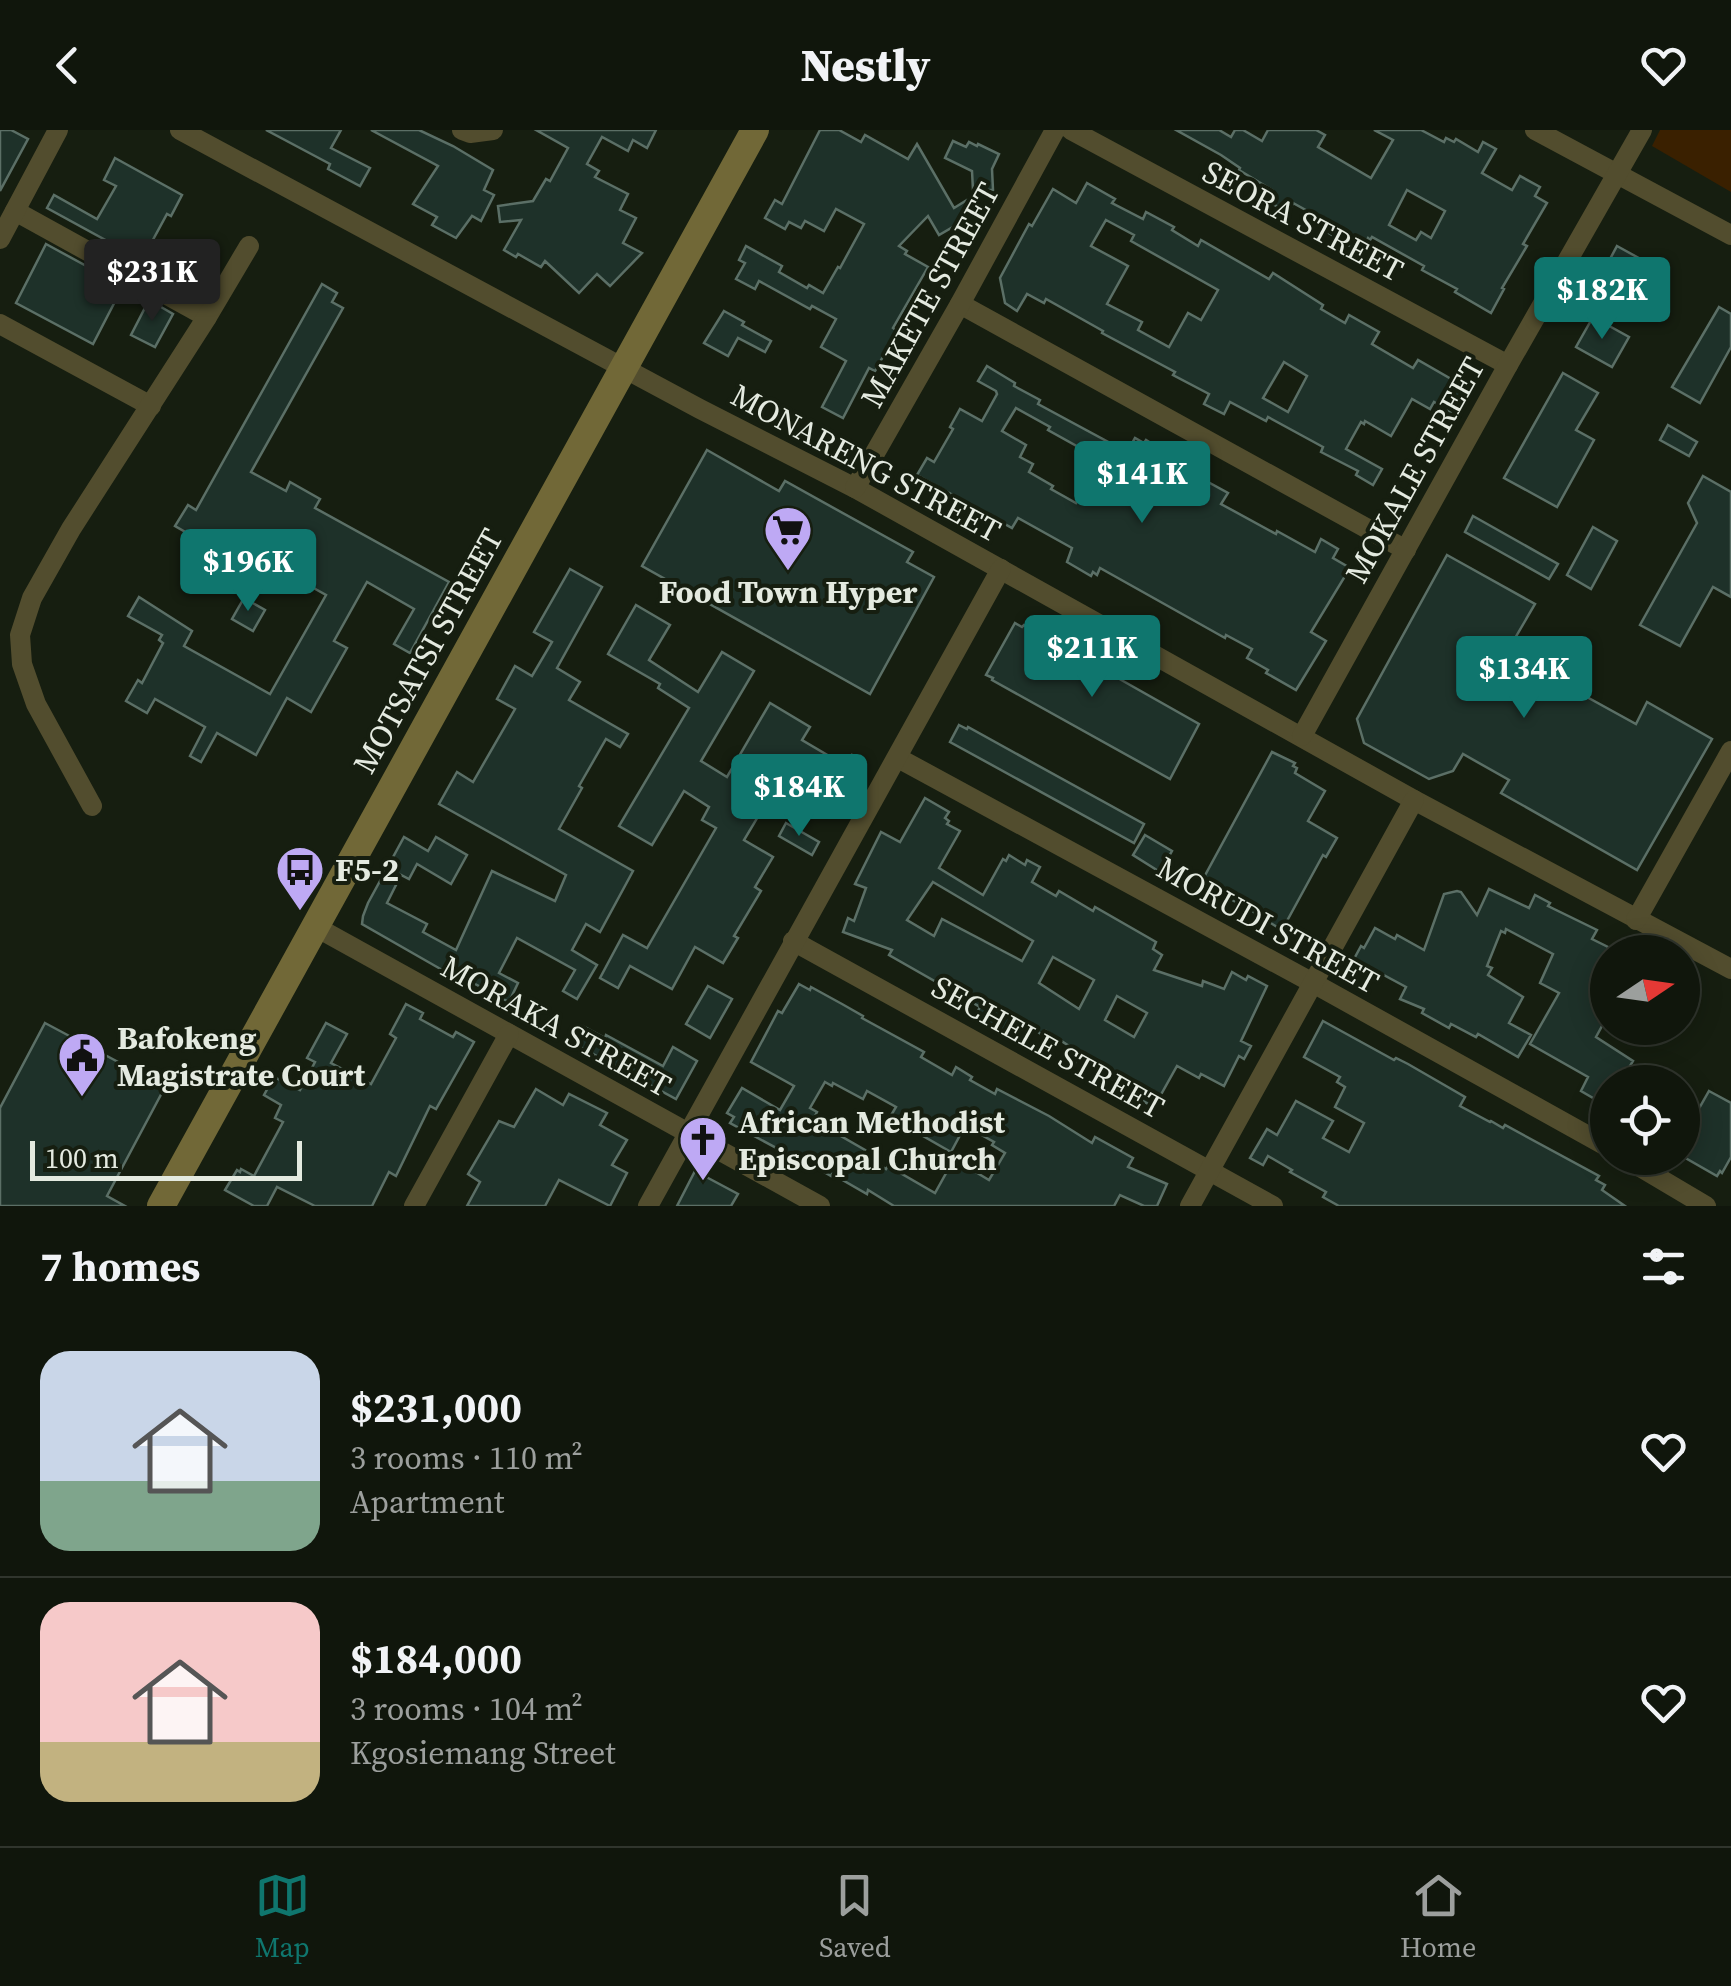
<!DOCTYPE html>
<html lang="en">
<head>
<meta charset="utf-8">
<style>
	:root { --surface:#10160c; --page:#191f15; --text:#f1f3f6; --muted:#9c9f9d; --line:#30352d; --accent:#0f766e }
	body { margin:0; font-family:"Source Serif 4",serif; background:var(--page); color:var(--text); height:100vh; display:flex; flex-direction:column; font-size:38px; white-space:nowrap }
	* { box-sizing:border-box; margin:0 }
	p { font-size:32px; color:var(--muted) }
	.icon { flex:none; width:55px; height:55px; fill:none; stroke:currentColor; stroke-width:2; stroke-linecap:round; stroke-linejoin:round }
	.map { position:relative; height:1076px; overflow:hidden }
	.details { display:flex; flex-direction:column; background:var(--surface); flex:1 }
	.details>* { flex:none }
	.needle { width:65px; rotate:77deg }
	.buttons { position:absolute; left:1590px; top:805px; display:grid; gap:20px }
	.buttons a { display:grid; place-items:center; width:110px; height:110px; border-radius:50%; background:var(--surface); box-shadow:0 5px 25px #0003,0 0 0 2px var(--line); font-size:50px }
	.scale { position:absolute; left:30px; bottom:25px; width:272px; box-sizing:border-box; padding-left:10px; border:5px solid #e4eae0; border-top:0; font-size:28px; line-height:35px; white-space:nowrap; color:#e4eae0; -webkit-text-stroke:8px #161e10; paint-order:stroke }
	.price { position:absolute; translate:-50% -85px; padding:0 22px; border-radius:10px; background:var(--accent); color:#fff; font-size:32px; line-height:65px; filter:drop-shadow(0 2px 5px #0008) }
	.price::after { content:''; position:absolute; left:50%; top:60px; width:30px; height:22px; margin-left:-15px; background:inherit; clip-path:polygon(0 0,100% 0,50% 100%) }
	.price.current { background:#222; color:#fff }
	ul { padding:0; list-style:none }
	li { display:flex; align-items:center; gap:30px; height:250px; padding:0 40px }
	li+li { border-top:2px solid var(--line) }
	li span { display:grid; place-items:center; flex:none; width:280px; height:200px; border-radius:30px; color:#555 }
	li>.icon { margin-inline-start:auto }
	span .icon { width:120px; height:120px; fill:#fffc; stroke-width:1 }
	li b { font-size:42px }
	h2 { display:flex; justify-content:space-between; align-items:center; height:120px; padding:0 40px; font-size:42px }
	header { display:flex; justify-content:space-between; align-items:center; height:130px; padding:0 40px; background:var(--surface); font-size:45px; font-weight:800 }
	.menu { display:flex; justify-content:space-around; align-items:center; height:140px; border-top:2px solid var(--line); background:var(--surface); font-size:28px; color:var(--muted) }
	.menu a { display:grid; justify-items:center; gap:5px }
	.menu .current { color:var(--accent) }
	.map>svg:first-child { display:block }
	.green { fill:#3a2000 }
	.building { fill:#1e3129; stroke:#5b6f66; stroke-width:2.5; fill-rule:evenodd }
	.lines { fill:none; stroke-linecap:round; stroke-linejoin:round }
	.street { stroke:#524d2e; stroke-width:20 }
	.secondary { stroke:#716837; stroke-width:28 }
	.labels { text-anchor:middle; dominant-baseline:central; stroke-width:8; stroke-linejoin:round; paint-order:stroke }
	.street-label { font-size:32px; fill:#e4eae0; stroke:#161e10 }
	.poi-label { font-size:32px; font-weight:bold; fill:#e4eae0; stroke:#161e10; text-anchor:start }
</style>
</head>
<body>
<header><svg class="icon" aria-label="back" viewBox="0 0 24 24"><path d="M15 5l-7 7 7 7"/></svg>Nestly<svg class="icon" aria-label="heart" viewBox="0 0 24 24"><path d="M12 20l-8-8c-3-5 5-10 8-4 3-6 11-1 8 4z"/></svg></header>
<div class="map">
<svg width="1731" height="1076" viewBox="0 0 1731 1076">
	<rect width="100%" height="100%" fill="#161e10"/>
	<!-- green -->
	<polygon class="green" points="1660,0 1731,0 1731,62 1652,16"/>
	<!-- building -->
	<g class="building">
		<polygon points="0,0 11,0 28,9 0,61"/>
		<polygon points="266,0 341,0 331,18 370,38 360,56 328,39 330,34"/>
		<polygon points="371,0 419,0 453,16 493,40 484,60 494,65 481,91 472,86 456,108 432,95 437,87 413,74 438,36"/>
		<polygon points="536,0 656,0 647,18 633,10 628,21 602,7 587,34 599,41 595,47 628,64 620,80 636,88 623,113 642,123 610,156 597,144 579,163 545,131 541,137 518,124 516,127 504,120 521,90 500,92 498,76 533,71 546,49 550,51 568,18"/>
		<polygon points="820,0 839,0 861,12 865,5 908,29 917,14 954,78 967,70 975,84 939,105 928,86 899,116 907,121 905,124 928,137 893,198 897,201 875,241 869,238 843,288 822,277 846,231 821,217 836,189 812,176 810,179 759,151 755,159 736,149 745,133 739,130 746,116 782,136 779,142 807,158 809,155 823,163 838,137 840,138 864,94 836,79 824,101 805,91 801,98 789,92 785,99 765,88 775,70 782,74"/>
		<path d="M1176,0H1219L1231,7L1235,0H1243L1262,11L1268,0H1316L1325,5L1318,17L1371,48L1393,10L1374,0H1421L1444,12L1446,8L1454,12L1456,9L1478,22L1483,12L1496,19L1482,43L1512,60L1520,46L1540,57L1535,66L1547,73L1523,114L1527,116L1502,158L1504,159L1491,183L1455,162L1457,159L1422,140L1424,136L1372,107L1370,110L1368,108L1360,122L1327,102L1331,94L1293,73L1289,82L1266,71L1272,60L1239,40L1240,38L1221,25ZM1407,60L1445,81L1431,108L1421,102L1416,110L1389,95Z"/>
		<polygon points="953,11 966,17 969,12 977,16 978,14 999,24 992,39 993,60 973,60 972,41 945,28"/>
		<polygon points="115,28 182,65 171,86 167,84 142,130 47,78 54,65 97,89 116,56 104,50"/>
		<path d="M1087,53L1115,69L1112,73L1143,89L1146,82L1174,97L1172,100L1198,116L1201,110L1269,149L1273,143L1323,175L1321,179L1345,193L1349,185L1379,202L1372,214L1413,238L1418,230L1465,257L1451,282L1434,272L1430,279L1412,269L1391,306L1365,291L1364,294L1361,292L1346,319L1382,339L1373,355L1356,345L1358,341L1321,322L1323,317L1268,287L1266,291L1230,272L1224,284L1204,274L1209,264L1173,245L1175,242L1102,203L1103,201L1046,169L1044,173L1027,164L1017,181L1005,173L1000,148L1029,94L1032,96L1053,59L1076,73ZM1106,90L1134,105L1131,111L1218,160L1201,190L1188,183L1169,217L1138,200L1142,192L1107,174L1128,136L1091,116ZM1284,232L1307,246L1288,282L1263,268Z"/>
		<polygon points="46,114 123,156 93,214 16,173"/>
		<polygon points="1617,116 1664,142 1651,172 1602,144"/>
		<polygon points="322,154 337,163 332,172 343,178 251,342 286,361 290,352 320,369 315,378 449,452 410,523 394,514 414,479 367,452 334,511 347,518 311,582 287,568 256,625 217,603 201,632 190,626 205,597 155,569 147,583 126,571 138,550 142,553 163,513 159,510 162,505 128,486 139,467 192,501 184,516 270,564 326,465 238,416 231,428 175,396 188,375 196,380"/>
		<polygon points="149,170 173,184 155,217 131,205"/>
		<polygon points="1719,177 1731,184 1731,217 1700,273 1672,257"/>
		<polygon points="724,181 744,192 742,195 771,211 765,222 738,208 728,226 704,213"/>
		<polygon points="1593,187 1629,207 1612,237 1576,217"/>
		<path d="M987,236L1015,253L1014,256L1040,270L1038,274L1127,322L1135,308L1144,313L1146,310L1157,317L1151,329L1153,330L1152,332L1202,359L1206,351L1228,363L1221,374L1276,404L1277,401L1315,422L1321,409L1338,419L1333,428L1350,438L1311,502L1326,511L1296,560L1266,543L1268,540L1247,528L1252,519L1226,505L1225,508L1100,438L1097,445L1093,442L1091,446L1067,432L1072,418L1018,388L1012,398L917,345L927,328L934,332L953,299L950,297L960,279L982,291L997,264L996,261L978,251ZM1016,278L1050,297L1048,300L1116,338L1096,371L1082,362L1076,373L1051,359L1053,356L1029,342L1033,334L1020,327L1026,315L1002,301Z"/>
		<polygon points="1563,243 1598,263 1576,300 1594,310 1557,377 1504,348"/>
		<polygon points="1668,295 1697,312 1689,326 1660,310"/>
		<polygon points="707,320 779,361 785,351 913,422 907,432 934,447 870,564 642,436"/>
		<polygon points="1703,346 1731,362 1731,467 1713,457 1680,516 1640,495 1697,393 1688,373"/>
		<polygon points="1473,386 1558,434 1549,449 1465,402"/>
		<polygon points="1593,397 1617,411 1591,459 1567,445"/>
		<polygon points="1447,425 1535,474 1511,515 1522,521 1518,529 1636,594 1647,572 1712,609 1637,740 1501,663 1509,650 1463,624 1453,641 1429,649 1364,613 1357,589"/>
		<polygon points="570,439 602,457 557,538 580,552 569,570 628,604 620,617 606,609 579,656 582,658 559,699 633,741 600,802 586,794 572,820 597,835 577,869 563,861 575,840 517,808 499,843 518,853 509,872 445,838 444,841 362,794 363,786 368,773 404,707 428,721 436,707 467,725 451,754 417,734 409,749 401,745 387,773 427,794 423,802 456,820 492,741 555,771 566,745 439,674 457,642 473,652 515,579 497,569 515,536 532,546 552,512 534,502"/>
		<polygon points="244,468 265,480 253,501 232,489"/>
		<polygon points="636,475 670,495 649,530 698,562 722,522 754,541 701,631 727,647 770,573 810,597 802,610 846,636 852,625 865,632 834,687 821,680 824,675 796,659 784,680 768,670 744,710 773,727 755,757 761,761 734,806 738,808 723,833 695,817 672,859 630,836 618,858 600,848 623,805 647,818 716,698 702,690 709,677 684,661 652,715 619,696 689,578 658,558 660,554 608,524"/>
		<polygon points="1015,493 1022,497 1024,495 1199,594 1170,649 992,550 993,548 986,545"/>
		<polygon points="959,595 967,599 968,597 1144,694 1134,713 950,612"/>
		<polygon points="1272,622 1295,633 1293,636 1297,638 1295,643 1325,661 1308,691 1337,708 1326,727 1323,725 1282,800 1269,792 1265,798 1253,792 1257,784 1223,765 1222,767 1216,764 1212,770 1196,762"/>
		<path d="M925,668L949,682L945,688L949,691L947,694L960,701L939,738L983,765L1003,729L1006,731L1009,725L1025,735L1027,730L1040,737L1032,752L1056,766L1059,761L1093,781L1095,777L1156,812L1153,819L1162,825L1154,840L1202,856L1203,851L1224,859L1232,842L1246,850L1248,846L1267,856L1241,911L1251,916L1244,929L1239,926L1224,956L1201,944L1199,948L1177,936L1154,977L1132,965L1133,961L1077,930L1071,941L1059,934L1069,916L1046,901L1044,906L1020,890L1010,908L974,888L980,877L889,825L892,820L843,802L848,788L854,791L866,758L855,754L881,702L900,712ZM933,752L1033,811L1022,831L942,789L934,806L907,790ZM1053,827L1094,850L1079,879L1039,853ZM1117,866L1147,883L1134,907L1105,890Z"/>
		<polygon points="786,693 819,712 812,725 779,706"/>
		<polygon points="1145,705 1172,721 1160,742 1133,725"/>
		<polygon points="1489,759 1529,778 1535,765 1550,773 1548,776 1597,800 1592,809 1608,817 1608,885 1596,907 1633,931 1630,936 1658,952 1608,952 1608,958 1600,972 1581,961 1588,947 1530,914 1559,863 1540,853 1553,824 1506,799 1505,803 1501,801 1487,836 1492,838 1488,845 1523,867 1509,893 1531,905 1518,927 1478,904 1476,907 1451,894 1449,898 1422,883 1424,879 1400,869 1406,857 1354,829 1361,816 1364,818 1375,798 1395,809 1397,805 1424,820 1444,764 1457,761 1461,762 1477,785"/>
		<path d="M799,854L810,860L811,857L842,874L863,886L862,888L924,922L921,927L952,945L956,937L972,947L970,950L995,964L997,959L1049,986L1092,1013L1095,1007L1133,1028L1128,1037L1167,1054L1157,1076H1144L1120,1065L1114,1076H894L868,1060L867,1064L832,1044L831,1046L796,1026L795,1028L730,993L734,987L727,983L742,958L780,980L794,956L751,932L778,881L782,883ZM825,952L832,956L833,953L863,969L867,961L896,977L890,987L951,1022L965,996L994,1012L992,1015L1005,1023L989,1050L954,1029L935,1063L888,1036L886,1039L862,1025L865,1020L813,990L817,982L810,978Z"/>
		<polygon points="708,856 732,869 710,908 686,894"/>
		<polygon points="406,874 423,883 420,889 453,907 456,902 474,912 436,979 430,976 396,1046 389,1042 372,1076 315,1076 277,1057 267,1076 254,1076 225,1060 237,1040 240,1042 241,1039 254,1046 283,992 275,988 281,975 264,965 274,947 300,960 315,932 307,928 326,893 347,904 331,933 371,954 396,908 390,904"/>
		<polygon points="1323,891 1394,930 1396,928 1408,934 1465,967 1460,976 1490,992 1491,991 1503,998 1505,995 1599,1046 1596,1050 1605,1055 1602,1060 1625,1076 1339,1076 1323,1067 1326,1062 1290,1042 1292,1040 1268,1026 1263,1035 1250,1028 1267,999 1277,1005 1296,971 1333,991 1323,1008 1349,1022 1364,993 1335,977 1345,957 1337,952 1340,947 1304,927"/>
		<polygon points="45,893 165,957 107,1066 125,1076 0,1076 0,978"/>
		<polygon points="583,896 605,908 606,905 663,936 673,917 697,931 676,969 573,913"/>
		<polygon points="536,959 563,975 569,964 607,983 600,995 627,1010 612,1035 627,1043 610,1076 559,1050 545,1076 467,1076 480,1052 468,1044 499,991 514,997"/>
		<polygon points="1709,961 1731,973 1731,1027 1722,1043 1720,1041 1717,1046 1682,1026 1682,983 1693,989"/>
		<polygon points="695,1041 738,1064 731,1076 677,1076"/>
	</g>
	<g class="lines">
		<!-- street -->
		<g class="street">
			<polyline points="180,0 700,279 855,358 1414,670 1731,839"/>
			<polyline points="462,0 470,3 493,0"/>
			<polyline points="1071,0 1508,235"/>
			<polyline points="1535,0 1731,105"/>
			<polyline points="15,81 207,187"/>
			<polyline points="0,109 58,0"/>
			<polyline points="960,174 1406,420"/>
			<polyline points="0,194 151,276"/>
			<polyline points="855,358 960,174 1055,0"/>
			<polyline points="1302,606 1508,235 1642,0"/>
			<polyline points="898,628 1313,853 1608,1017"/>
			<polyline points="92,676 36,574 22,534 20,505 32,468 71,399 207,187 249,116"/>
			<polyline points="1636,790 1731,621"/>
			<polyline points="316,797 820,1076"/>
			<polyline points="793,811 1273,1076"/>
			<polyline points="1625,1028 1706,1076"/>
			<polyline points="414,1076 509,904"/>
			<path d="M648,1076C765,863 884,652 1001,439"/>
			<polyline points="1190,1076 1414,670"/>
		</g>
		<!-- secondary -->
		<polyline class="secondary" points="161,1076 755,0"/>
	</g>
	<!-- icons -->
	<defs>
		<g id="supermarket-pin" transform="scale(2.5)"><path d="M0 17L-7.5 6A9.5 9.5 0 1 1 7.5 6Z" fill="#bea9f4" stroke="#161e10"/><path d="M-6-5.5h2.5l.6 2H6L4.5 2H-2.5L-4.4-4H-6ZM-1.5 3.2a1.3 1.3 0 1 0 .1 0ZM3 3.2a1.3 1.3 0 1 0 .1 0Z" fill="#111"/></g>
		<g id="bus-pin" transform="scale(2.5)"><path d="M0 17L-7.5 6A9.5 9.5 0 1 1 7.5 6Z" fill="#bea9f4" stroke="#161e10"/><path d="M-5-6H5V4H4V6H2V4H-2V6H-4V4H-5ZM-3.5-4V0h7V-4ZM-3.5 1.2v1.5H-2V1.2ZM2 1.2v1.5H3.5V1.2Z" fill="#111"/></g>
		<g id="civic-pin" transform="scale(2.5)"><path d="M0 17L-7.5 6A9.5 9.5 0 1 1 7.5 6Z" fill="#bea9f4" stroke="#161e10"/><path d="M-.6-6.5H3V-4.5H.6V-3L4-1V1h2V6H-6V1h2V-1L-.6-3ZM-1.2 2.5V6h2.4V2.5Z" fill="#111"/></g>
		<g id="church-pin" transform="scale(2.5)"><path d="M0 17L-7.5 6A9.5 9.5 0 1 1 7.5 6Z" fill="#bea9f4" stroke="#161e10"/><path d="M-1.2-6h2.4v3.5h3.3v2.4h-3.3V6h-2.4V-.1h-3.3v-2.4h3.3Z" fill="#111"/></g>
	</defs>
	<g fill-rule="evenodd">
		<use href="#supermarket-pin" x="788" y="400"/>
		<use href="#bus-pin" x="300" y="740"/>
		<use href="#civic-pin" x="82" y="926"/>
		<use href="#church-pin" x="703" y="1010"/>
	</g>
	<g class="labels">
		<!-- street labels -->
		<g class="street-label">
			<text transform="translate(1303 91) rotate(28)">SEORA STREET</text>
			<text transform="translate(930 165) rotate(-61)">MAKETE STREET</text>
			<text transform="translate(866 333) rotate(28)">MONARENG STREET</text>
			<text transform="translate(1415 340) rotate(-61)">MOKALE STREET</text>
			<text transform="translate(428 521) rotate(-61)">MOTSATSI STREET</text>
			<text transform="translate(1268 795) rotate(29)">MORUDI STREET</text>
			<text transform="translate(556 896) rotate(29)">MORAKA STREET</text>
			<text transform="translate(1048 917) rotate(29)">SECHELE STREET</text>
		</g>
		<!-- poi labels -->
		<g class="poi-label">
			<text x="788" y="462" text-anchor="middle">Food Town Hyper</text>
			<text x="335" y="740">F5-2</text>
			<text x="117" y="908">Bafokeng<tspan x="117" dy="37">Magistrate Court</tspan></text>
			<text x="738" y="992">African Methodist<tspan x="738" dy="37">Episcopal Church</tspan></text>
		</g>
	</g>
</svg>
<div class="buttons">
<a><svg class="needle" viewBox="-14 -14 28 28"><path d="M0-13l5 13h-10z" fill="#e53935"/><path d="M0 13l5-13h-10z" fill="#9c9f9d"/></svg></a>
<a><svg class="icon" aria-label="locate" viewBox="0 0 24 24"><circle cx="12" cy="12" r="6"/><path d="M12 2v4M12 18v4M2 12h4M18 12h4"/></svg></a>
</div>
<div class="scale">100 m</div>
<b class="price current" style="left:152px;top:194px">$231K</b>
<b class="price" style="left:1602px;top:212px">$182K</b>
<b class="price" style="left:1142px;top:396px">$141K</b>
<b class="price" style="left:248px;top:484px">$196K</b>
<b class="price" style="left:1092px;top:570px">$211K</b>
<b class="price" style="left:1524px;top:591px">$134K</b>
<b class="price" style="left:799px;top:709px">$184K</b>
</div>
<section class="details">
<h2>7 homes<svg class="icon" aria-label="filters" viewBox="0 0 24 24"><path d="M4 7h16M4 17h16"/><circle cx="9" cy="7" r="2"/><circle cx="15" cy="17" r="2"/></svg></h2>
<ul>
<li><span style="background:linear-gradient(#c9d6e8 65%,#7fa58c 0)"><svg class="icon" aria-label="home" viewBox="0 0 24 24"><path d="M3 11l9-7 9 7M6 9v11h12V9"/></svg></span><div><b>$231,000</b><p>3 rooms · 110 m²</p><p>Apartment</p></div><svg class="icon" aria-label="heart" viewBox="0 0 24 24"><path d="M12 20l-8-8c-3-5 5-10 8-4 3-6 11-1 8 4z"/></svg></li>
<li><span style="background:linear-gradient(#f6c9c9 70%,#c2b280 0)"><svg class="icon" aria-label="home" viewBox="0 0 24 24"><path d="M3 11l9-7 9 7M6 9v11h12V9"/></svg></span><div><b>$184,000</b><p>3 rooms · 104 m²</p><p>Kgosiemang Street</p></div><svg class="icon" aria-label="heart" viewBox="0 0 24 24"><path d="M12 20l-8-8c-3-5 5-10 8-4 3-6 11-1 8 4z"/></svg></li>
</ul>
</section>
<nav class="menu">
<a class="current"><svg class="icon" aria-label="map" viewBox="0 0 24 24"><path d="M3 6l6-2 6 2 6-2v14l-6 2-6-2-6 2zM9 4v14M15 6v14"/></svg>Map</a>
<a><svg class="icon" aria-label="saved" viewBox="0 0 24 24"><path d="M7 4h10v16l-5-4-5 4z"/></svg>Saved</a>
<a><svg class="icon" aria-label="home" viewBox="0 0 24 24"><path d="M3 11l9-7 9 7M6 9v11h12V9"/></svg>Home</a>
</nav>
</body>
</html>
